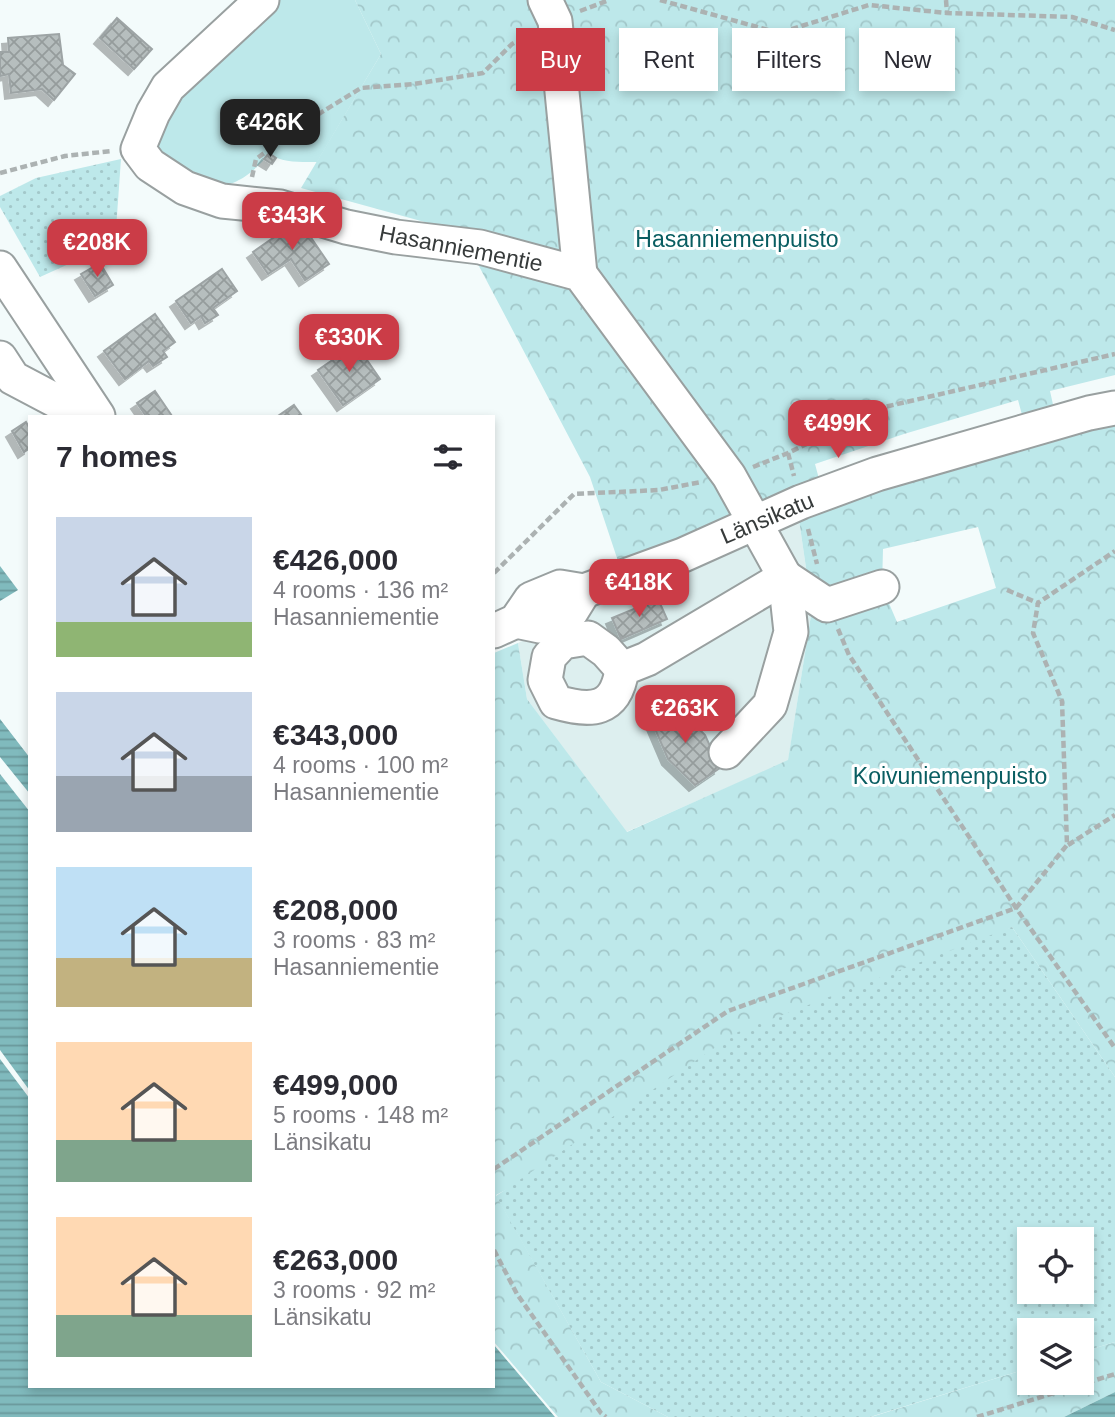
<!DOCTYPE html>
<html lang="en">
<head>
<meta charset="utf-8">
<style>
	:root { --surface:#fff; --page:#f2f2f3; --text:#2b2b33; --muted:#7c7c81; --accent:#cb3c47 }
	body { margin:0; font-family:Arial,sans-serif; background:var(--page); color:var(--text); height:100vh; display:flex; flex-direction:column; font-size:26px; white-space:nowrap }
	* { box-sizing:border-box; margin:0 }
	p { font-size:23px; color:var(--muted) }
	.icon { flex:none; width:38px; height:38px; fill:none; stroke:currentColor; stroke-width:2; stroke-linecap:round; stroke-linejoin:round }
	.map { position:relative; flex:1; overflow:hidden }
	.side { position:absolute; left:28px; top:415px; width:467px; height:973px; display:flex; flex-direction:column; background:var(--surface); border-radius:0px; box-shadow:0 4px 10px #0003 }
	.side>* { flex:none }
	.top-card { position:absolute; left:516px; top:28px; width:494px; height:63px; display:flex; gap:14px }
	.fabs { position:absolute; left:1017px; top:1227px; display:grid; gap:14px }
	.fabs a { display:grid; place-items:center; width:77px; height:77px; border-radius:0px; background:var(--surface); box-shadow:0 4px 10px #0003; font-size:35px }
	.price { position:absolute; translate:-50% -60px; padding:0 16px; border-radius:14px; background:var(--accent); color:#fff; font-size:23px; line-height:46px; filter:drop-shadow(0 2px 4px #0008) }
	.price::after { content:''; position:absolute; left:50%; top:42px; width:21px; height:16px; margin-left:-10px; background:inherit; clip-path:polygon(0 0,100% 0,50% 100%) }
	.price.active { background:#222; color:#fff }
	ul { padding:0; list-style:none }
	li { display:flex; align-items:center; gap:21px; height:175px; padding:0 28px }
	li span { display:grid; place-items:center; flex:none; width:196px; height:140px; border-radius:0px; color:#555 }
	li>.icon { margin-inline-start:auto }
	span .icon { width:84px; height:84px; fill:#fffc; stroke-width:1 }
	li b { font-size:30px }
	h2 { display:flex; justify-content:space-between; align-items:center; height:84px; padding:0 28px; font-size:30px }
	.pill { padding:0 24px; border-radius:0px; background:var(--surface); box-shadow:0 4px 10px #0003; font-size:24px; line-height:63px }
	.pill.active { background:var(--accent); color:#fff }
	.map>svg:first-child { display:block }
	.built { fill:#ddefef }
	.grass { fill:#bde8ea }
	.forest { fill:url(#forest-crowns); fill-rule:evenodd }
	.park { fill:url(#park-dots); fill-rule:evenodd }
	.water { fill:url(#water-rules) }
	.pier { fill:#f3fbfb }
	.building { fill:url(#building-cross-hatch); stroke:#9da4a5; stroke-width:2; filter:url(#shadow) }
	.lines { fill:none; stroke-linecap:round; stroke-linejoin:round }
	.minor-casing { stroke:#99a0a0; stroke-width:37 }
	.path { stroke:#acb2b2; stroke-width:4.5; stroke-dasharray:7 3.5; stroke-linecap:butt }
	.minor { stroke:#fff; stroke-width:33 }
	.labels { text-anchor:middle; dominant-baseline:central; stroke-width:6; stroke-linejoin:round; paint-order:stroke }
	.park-label { font-size:23px; fill:#095d61; stroke:#fff }
	.street-label { font-size:23px; fill:#373b3b; stroke:#fff }
</style>
</head>
<body>
<div class="map">
<svg width="1115" height="1417" viewBox="0 0 1115 1417">
	<defs>
		<pattern id="forest-crowns" width="20" height="18" patternUnits="userSpaceOnUse" patternTransform="scale(1.75)"><rect width="20" height="18" fill="#bde8ea"/><path d="M2 6a3 3 0 1 1 6 0M12 15a3 3 0 1 1 6 0" fill="none" stroke="#a3c8ca"/></pattern>
		<pattern id="park-dots" width="8" height="8" patternUnits="userSpaceOnUse" patternTransform="scale(1.75)"><rect width="8" height="8" fill="#bde8ea"/><path d="M2 2h.1M6 6h.1" fill="none" stroke="#a3c8ca" stroke-width="1.8" stroke-linecap="round"/></pattern>
		<pattern id="water-rules" width="6" height="5" patternUnits="userSpaceOnUse" patternTransform="scale(1.75)"><rect width="6" height="5" fill="#80babd"/><path d="M0 2.5h6" fill="none" stroke="#6a989b"/></pattern>
		<pattern id="building-cross-hatch" width="8" height="8" patternUnits="userSpaceOnUse" patternTransform="scale(1.75)"><rect width="8" height="8" fill="#b6bebe"/><path d="M0 0l8 8M0 8l8-8" fill="none" stroke="#959c9c"/></pattern>
		<filter id="shadow"><feDropShadow dx="-6" dy="6" stdDeviation="0" flood-color="#0004"/></filter>
	</defs>
	<rect width="100%" height="100%" fill="#f3fbfb"/>
	<!-- built -->
	<polygon class="built" points="797,506 812,609 788,761 626,832 527,699 518,643 574,616 591,593"/>
	<!-- grass -->
	<path class="grass" d="M271,0H355L381,54L317,162C301,162 282,163 269,154C249,177 239,183 209,190L148,147L163,107Z"/>
	<!-- forest -->
	<g class="forest">
		<polygon points="355,0 1115,0 1115,375 1050,391 1056,418 1025,426 1018,400 904,434 815,464 822,490 622,573 590,477 461,232 301,188 381,54"/>
		<path d="M1115,412V1077L1012,927L496,1195L601,1382L668,1417H558L494,1342V653L518,643L527,699L627,832L788,760L812,609L797,506ZM978,527L996,588L897,622L882,587L883,549Z"/>
		<polygon points="1115,1342 1115,1392 1064,1417 871,1417 1029,1368 1029,1382 1082,1382 1082,1352"/>
	</g>
	<!-- park -->
	<g class="park">
		<polygon points="121,159 115,243 40,277 0,207 0,196 36,178"/>
		<path d="M1012,927L1115,1077V1342L1082,1352V1330H1029V1368L870,1417H668L601,1382L496,1196L738,1032ZM1082,1239V1292H1029V1239Z"/>
	</g>
	<!-- water -->
	<g class="water">
		<polygon points="0,566 18,590 0,601"/>
		<polygon points="0,719 30,758 30,1386 494,1386 494,1345 555,1417 0,1417"/>
		<polygon points="1115,1392 1115,1417 1064,1417"/>
	</g>
	<!-- pier -->
	<g class="pier">
		<polygon points="0,757 30,794 30,812 0,774"/>
		<polygon points="0,1050 30,1091 30,1099 0,1059"/>
	</g>
	<!-- building -->
	<g class="building">
		<polygon points="117,18 152,49 134,69 100,38"/>
		<polygon points="59,34 63,65 75,74 54,100 42,89 11,93 9,74 0,76 0,52 9,52 8,38"/>
		<polygon points="269,153 276,158 272,164 264,159"/>
		<polygon points="299,220 329,264 305,280 291,259 268,274 253,252"/>
		<polygon points="100,263 113,285 95,296 81,274"/>
		<polygon points="222,269 237,291 213,308 218,315 205,323 201,316 191,323 176,301"/>
		<polygon points="155,314 175,342 163,351 167,357 153,366 149,361 125,379 104,351"/>
		<polygon points="356,344 380,379 343,405 318,370"/>
		<polygon points="155,391 172,416 146,416 137,403"/>
		<polygon points="294,405 302,416 278,416"/>
		<polygon points="26,422 30,429 30,448 24,452 12,431"/>
		<polygon points="658,599 667,619 621,639 612,618"/>
		<polygon points="660,708 681,711 705,735 720,768 695,785 668,759 653,724"/>
	</g>
	<g class="lines">
		<!-- minor casing -->
		<g class="minor-casing">
			<g id="minor">
				<polyline points="262,0 168,87 153,113 138,149 150,165 185,188 222,201 280,207 346,227 396,237 480,247 580,274 729,476 785,577 791,632 770,705 726,752"/>
				<polyline points="545,0 555,21 580,274"/>
				<polyline points="0,268 98,416"/>
				<polyline points="0,358 13,378 85,416"/>
				<polyline points="785,577 827,605 882,587"/>
				<polyline points="516,621 540,626 571,612 584,591"/>
				<polyline points="494,631 516,621 531,599 560,587 584,591 683,555 801,502 877,474 1089,413 1115,408"/>
				<path d="M622,669C616,712 591,712 556,702L545,680L549,657L563,642L588,638L606,651L622,669L647,659L785,577"/>
			</g>
		</g>
		<!-- path -->
		<g class="path">
			<polyline points="660,0 779,33 869,5 947,13 1072,17 1115,30"/>
			<polyline points="946,0 947,13"/>
			<polyline points="580,11 609,0"/>
			<polyline points="0,173 65,156 112,151"/>
			<polyline points="252,177 256,159 309,120 361,88 414,84 483,73 512,44 528,35"/>
			<polyline points="788,453 794,476"/>
			<polyline points="753,467 788,453 880,408 1115,354"/>
			<polyline points="808,529 817,564"/>
			<polyline points="494,573 574,494 659,490 701,482"/>
			<polyline points="1007,590 1038,603"/>
			<polyline points="838,629 849,655 1016,908 1115,1048"/>
			<polyline points="1068,845 1115,815"/>
			<polyline points="494,1169 728,1011 1016,908 1067,845 1062,701 1033,633 1038,603 1115,551"/>
			<polyline points="494,1250 517,1294 601,1413 606,1417"/>
			<polyline points="977,1417 1115,1374"/>
		</g>
		<!-- minor -->
		<use href="#minor" class="minor"/>
	</g>
	<g class="labels">
		<!-- park labels -->
		<g class="park-label">
			<text x="737" y="239">Hasanniemenpuisto</text>
			<text x="950" y="776">Koivuniemenpuisto</text>
		</g>
		<!-- street labels -->
		<g class="street-label">
			<text transform="translate(461 248) rotate(11)">Hasanniementie</text>
			<text transform="translate(767 518) rotate(-23)">Länsikatu</text>
		</g>
	</g>
</svg>
<div class="fabs">
<a><svg class="icon" aria-label="locate" viewBox="0 0 24 24"><circle cx="12" cy="12" r="6"/><path d="M12 2v4M12 18v4M2 12h4M18 12h4"/></svg></a>
<a><svg class="icon" aria-label="layers" viewBox="0 0 24 24"><path d="M12 4l9 5-9 5-9-5zM3 14l9 5 9-5"/></svg></a>
</div>
<b class="price active" style="left:270px;top:159px">€426K</b>
<b class="price" style="left:292px;top:252px">€343K</b>
<b class="price" style="left:97px;top:279px">€208K</b>
<b class="price" style="left:349px;top:374px">€330K</b>
<b class="price" style="left:838px;top:460px">€499K</b>
<b class="price" style="left:639px;top:619px">€418K</b>
<b class="price" style="left:685px;top:745px">€263K</b>
<div class="top-card">
<a class="pill active">Buy</a>
<a class="pill">Rent</a>
<a class="pill">Filters</a>
<a class="pill">New</a>
</div>
<section class="side">
<h2>7 homes<svg class="icon" aria-label="filters" viewBox="0 0 24 24"><path d="M4 7h16M4 17h16"/><circle cx="9" cy="7" r="2"/><circle cx="15" cy="17" r="2"/></svg></h2>
<ul>
<li><span style="background:linear-gradient(#c9d6e8 75%,#8fb573 0)"><svg class="icon" aria-label="home" viewBox="0 0 24 24"><path d="M3 11l9-7 9 7M6 9v11h12V9"/></svg></span><div><b>€426,000</b><p>4 rooms · 136 m²</p><p>Hasanniementie</p></div></li>
<li><span style="background:linear-gradient(#c9d6e8 60%,#9aa5b1 0)"><svg class="icon" aria-label="home" viewBox="0 0 24 24"><path d="M3 11l9-7 9 7M6 9v11h12V9"/></svg></span><div><b>€343,000</b><p>4 rooms · 100 m²</p><p>Hasanniementie</p></div></li>
<li><span style="background:linear-gradient(#bfe0f5 65%,#c2b280 0)"><svg class="icon" aria-label="home" viewBox="0 0 24 24"><path d="M3 11l9-7 9 7M6 9v11h12V9"/></svg></span><div><b>€208,000</b><p>3 rooms · 83 m²</p><p>Hasanniementie</p></div></li>
<li><span style="background:linear-gradient(#ffd9b3 70%,#7fa58c 0)"><svg class="icon" aria-label="home" viewBox="0 0 24 24"><path d="M3 11l9-7 9 7M6 9v11h12V9"/></svg></span><div><b>€499,000</b><p>5 rooms · 148 m²</p><p>Länsikatu</p></div></li>
<li><span style="background:linear-gradient(#ffd9b3 70%,#7fa58c 0)"><svg class="icon" aria-label="home" viewBox="0 0 24 24"><path d="M3 11l9-7 9 7M6 9v11h12V9"/></svg></span><div><b>€263,000</b><p>3 rooms · 92 m²</p><p>Länsikatu</p></div></li>
</ul>
</section>
</div>
</body>
</html>
